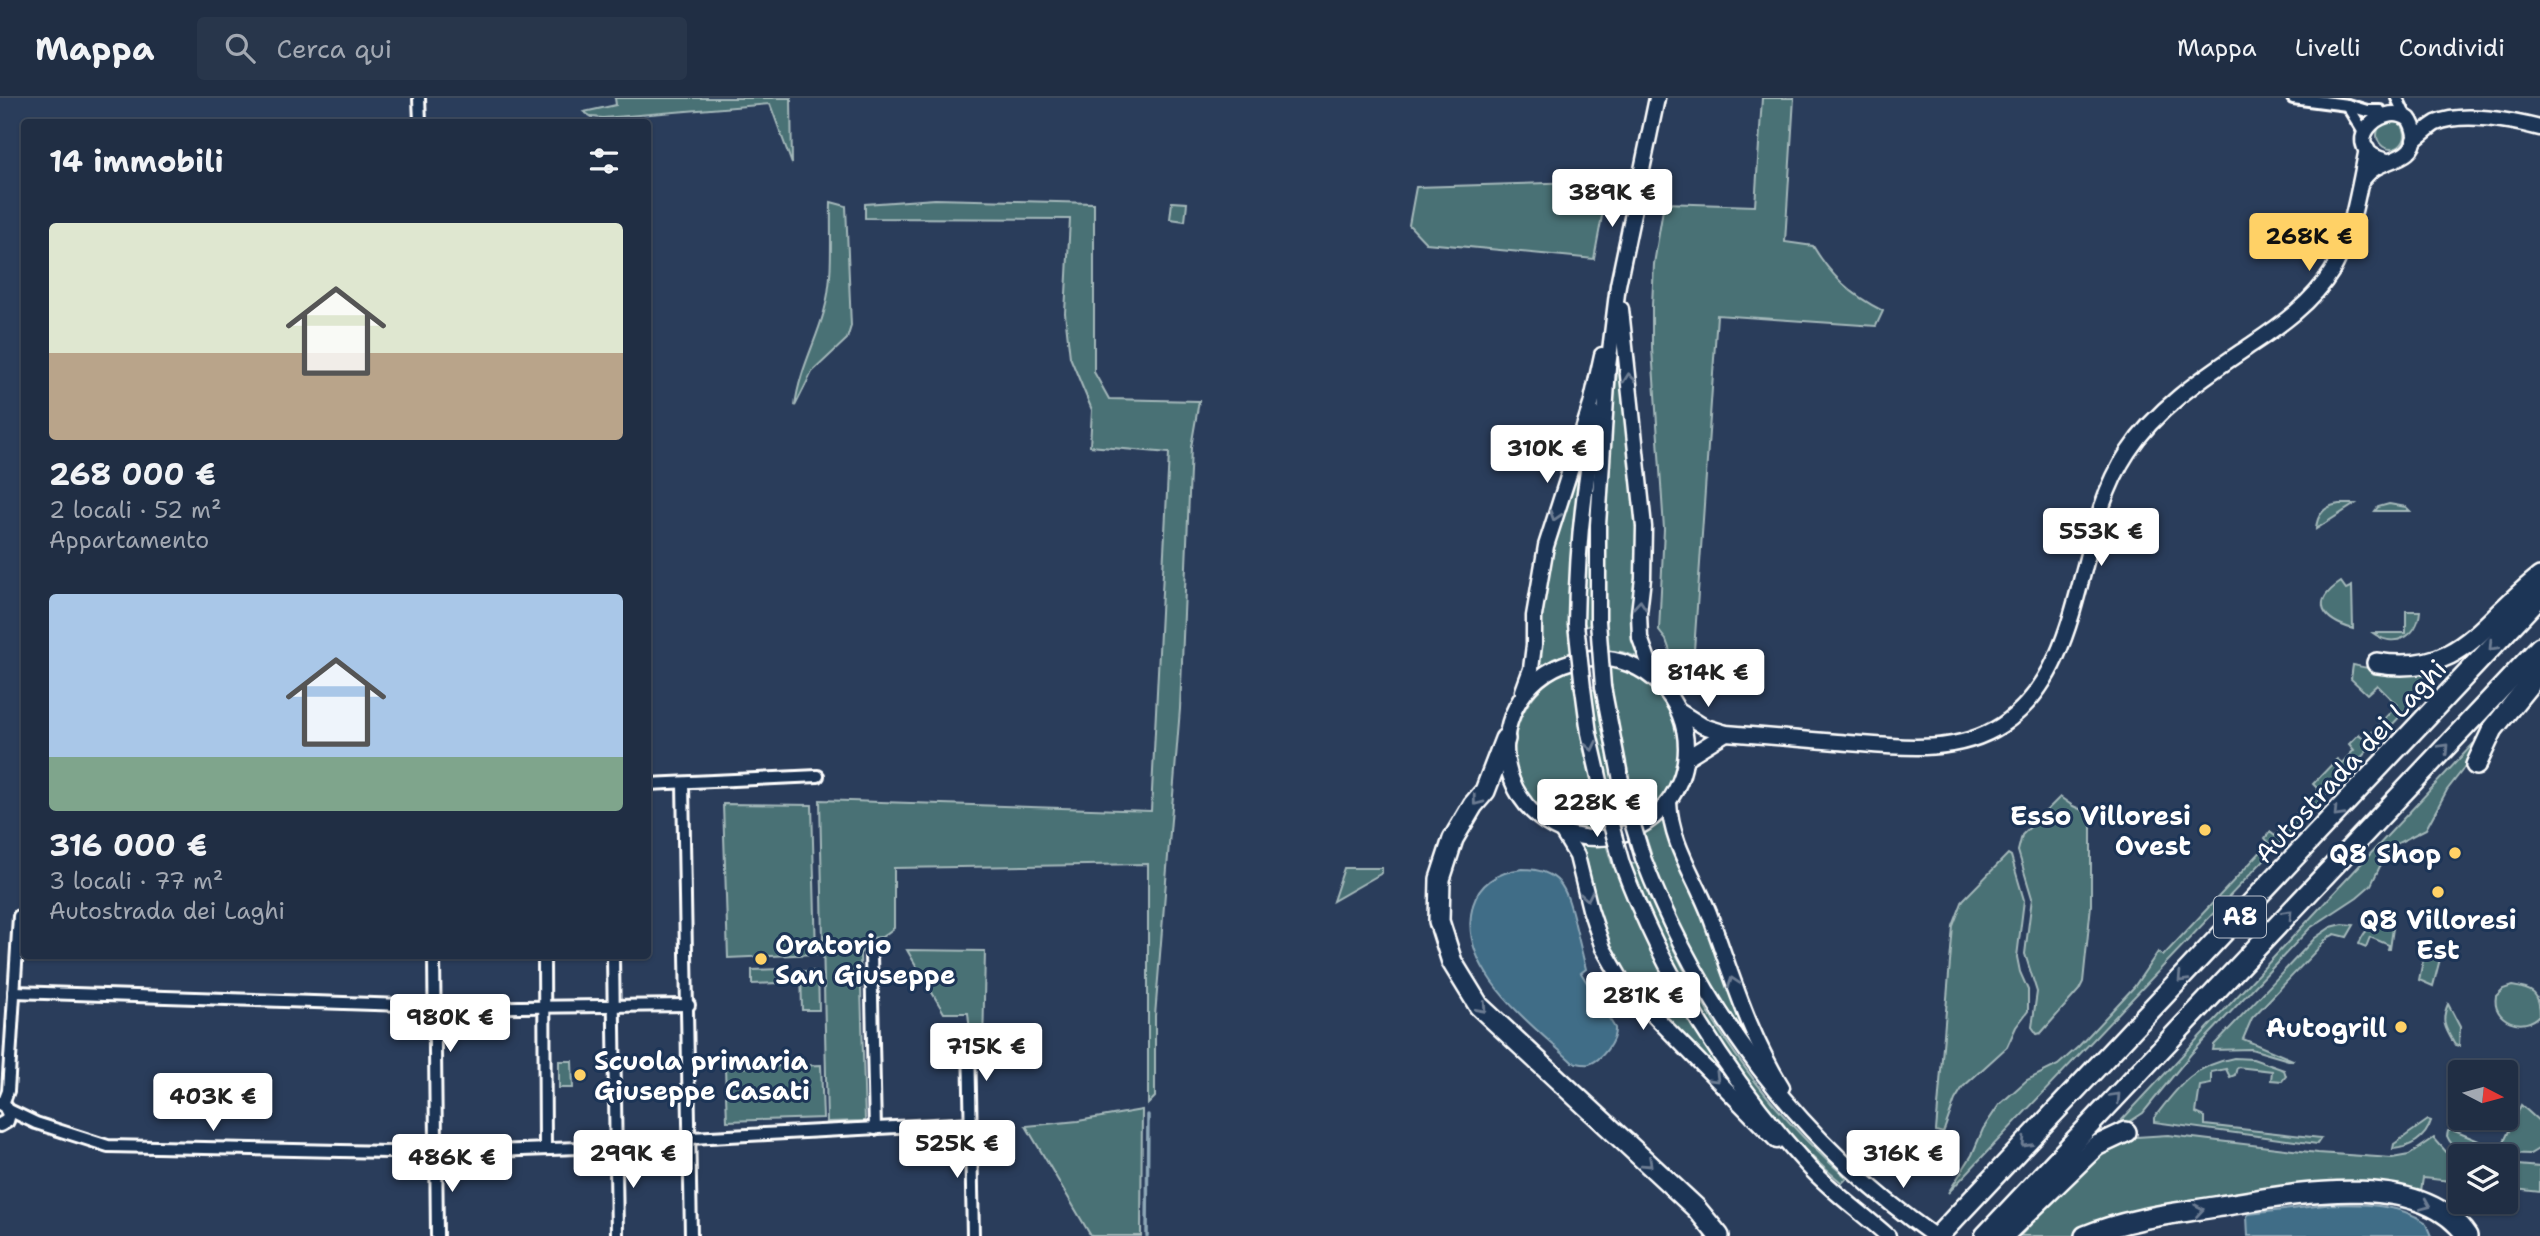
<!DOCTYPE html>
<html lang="it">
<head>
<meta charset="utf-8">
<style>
	:root { --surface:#202e44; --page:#28364b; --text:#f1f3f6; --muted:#a2a8b2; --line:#3d4a5d; --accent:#ffd166 }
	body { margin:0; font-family:"Shantell Sans",sans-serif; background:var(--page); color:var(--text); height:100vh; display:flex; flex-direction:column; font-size:26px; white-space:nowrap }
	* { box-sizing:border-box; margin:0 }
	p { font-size:23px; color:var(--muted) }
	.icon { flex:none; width:38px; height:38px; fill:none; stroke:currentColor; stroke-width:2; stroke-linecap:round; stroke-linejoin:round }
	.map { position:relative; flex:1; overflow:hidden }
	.drawer { position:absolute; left:21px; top:21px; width:630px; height:840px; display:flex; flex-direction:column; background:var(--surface); border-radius:7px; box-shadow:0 2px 5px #0004,0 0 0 2px var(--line) }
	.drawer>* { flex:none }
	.needle { width:46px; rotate:96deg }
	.buttons { position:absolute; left:2448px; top:962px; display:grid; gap:14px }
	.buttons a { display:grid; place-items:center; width:70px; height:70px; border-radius:7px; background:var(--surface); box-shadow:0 2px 5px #0004,0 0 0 2px var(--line); font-size:35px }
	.price { position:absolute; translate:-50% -60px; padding:0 16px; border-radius:7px; background:#fff; color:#222; font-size:23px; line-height:46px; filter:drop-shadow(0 2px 4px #0008) }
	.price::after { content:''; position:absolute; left:50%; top:42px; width:21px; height:16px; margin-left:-10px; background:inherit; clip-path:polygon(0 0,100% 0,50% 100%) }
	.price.current { background:var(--accent); color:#111 }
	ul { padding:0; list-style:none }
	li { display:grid; align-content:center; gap:14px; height:371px; padding:0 28px }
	li span { display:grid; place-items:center; height:217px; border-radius:7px; color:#555 }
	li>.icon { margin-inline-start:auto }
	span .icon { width:126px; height:126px; fill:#fffc; stroke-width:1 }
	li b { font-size:30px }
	h2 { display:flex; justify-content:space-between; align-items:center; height:84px; padding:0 28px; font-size:30px }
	header { display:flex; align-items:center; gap:42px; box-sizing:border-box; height:98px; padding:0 35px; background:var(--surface); border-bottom:2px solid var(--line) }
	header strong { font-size:33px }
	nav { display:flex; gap:38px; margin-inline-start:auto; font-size:24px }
	.search { width:490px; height:63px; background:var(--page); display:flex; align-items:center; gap:18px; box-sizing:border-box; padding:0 24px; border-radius:7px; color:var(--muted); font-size:26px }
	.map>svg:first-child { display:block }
	.green { fill:#4a7175; stroke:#a4b8ba; stroke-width:2 }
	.water { fill:#416d87; stroke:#8da7b7; stroke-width:2 }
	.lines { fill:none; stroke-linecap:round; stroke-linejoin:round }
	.stream { stroke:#8da7b7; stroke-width:3.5 }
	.minor-casing { stroke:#fff; stroke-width:16 }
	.tertiary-casing { stroke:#fff; stroke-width:18 }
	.secondary-casing { stroke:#fff; stroke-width:19 }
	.motorway-casing { stroke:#fff; stroke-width:24 }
	.minor { stroke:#1d3557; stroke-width:10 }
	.tertiary { stroke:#1d3557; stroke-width:12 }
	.secondary { stroke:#1d3557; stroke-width:14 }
	.motorway { stroke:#1d3557; stroke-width:19 }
	.secondary-bridge-casing { stroke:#fff; stroke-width:19; stroke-linecap:butt }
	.secondary-bridge { stroke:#1d3557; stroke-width:14 }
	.oneway { stroke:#6c7c92 }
	.poi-dot { fill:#ffd166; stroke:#1d3557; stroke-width:2.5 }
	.labels { text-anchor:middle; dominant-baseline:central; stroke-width:6; stroke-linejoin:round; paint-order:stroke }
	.shield { fill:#1d3557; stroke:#bbc2cd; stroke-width:2 }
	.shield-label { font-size:24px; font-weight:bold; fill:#fff }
	.street-label { font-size:26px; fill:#fff; stroke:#1d3557 }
	.poi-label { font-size:26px; font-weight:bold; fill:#fff; stroke:#1d3557; text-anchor:end }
</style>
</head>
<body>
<header>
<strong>Mappa</strong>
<div class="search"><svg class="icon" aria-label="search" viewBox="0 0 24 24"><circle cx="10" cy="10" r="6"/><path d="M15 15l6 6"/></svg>Cerca qui</div>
<nav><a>Mappa</a><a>Livelli</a><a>Condividi</a></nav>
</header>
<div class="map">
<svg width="2540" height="1138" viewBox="0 0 2540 1138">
	<rect width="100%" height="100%" fill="#2a3d5b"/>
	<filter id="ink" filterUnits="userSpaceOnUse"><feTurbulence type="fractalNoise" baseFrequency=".0143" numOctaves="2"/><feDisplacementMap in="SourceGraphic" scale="14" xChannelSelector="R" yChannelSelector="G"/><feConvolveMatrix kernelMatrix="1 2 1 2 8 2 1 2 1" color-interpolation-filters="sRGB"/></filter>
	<g filter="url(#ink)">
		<!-- green -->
		<g class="green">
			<polygon points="615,0 791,0 792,66 770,6 603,20 592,19 584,14 616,7"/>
			<path d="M1762,0H1794L1785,144L1813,148C1831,178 1851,197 1883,213L1876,228L1717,217L1692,582L1677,573L1666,542L1659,533L1664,431L1652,251V207L1654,166L1664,105L1755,108Z"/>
			<circle cx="2391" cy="37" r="14"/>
			<polygon points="1580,84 1580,101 1605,102 1594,161 1426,145 1409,127 1416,89"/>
			<polygon points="935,101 1094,105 1094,274 1109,301 1199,303 1191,349 1180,611 1155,918 1155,999 1148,1006 1148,766 894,770 894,830 882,839 872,840 860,856 865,1023 827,1024 820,702 1151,713 1169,355 1090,348 1092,312 1070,259 1065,215 1070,121 865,120 865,106"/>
			<path d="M831,104L846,108L851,228L847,241L812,274L795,308C799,274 815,246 824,214C834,179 830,140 831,104Z"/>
			<polygon points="1172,104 1187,105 1185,123 1170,121"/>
			<path d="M1619,261C1627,323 1637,386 1638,449C1639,485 1625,526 1641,560L1622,554L1607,553L1600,484L1607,352Z"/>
			<polygon points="1597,354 1590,457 1592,526 1583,530 1581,475"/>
			<polygon points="1575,373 1579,375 1571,453 1570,500 1573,554 1553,561 1540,570 1538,567 1540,555 1539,516 1546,468"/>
			<path d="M2339,406H2355L2316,431C2317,417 2325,408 2339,406Z"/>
			<polygon points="2389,406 2406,409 2410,413 2375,413 2378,409"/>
			<path d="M2341,484L2346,491L2352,488L2353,531C2323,522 2309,505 2341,484Z"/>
			<path d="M2406,513H2420C2418,539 2394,551 2373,535H2406Z"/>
			<path d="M1608,567C1686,579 1705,679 1641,722L1633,697H1629Z"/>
			<path d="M2353,567C2383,573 2414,580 2445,571L1948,1095L1972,1057L1983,1031L1999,1007L2027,982L2058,967L2078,949L2134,889L2158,854L2163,858L2269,745L2265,740L2270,734L2275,738L2319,692L2313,686L2337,661L2342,665L2354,652L2349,646L2359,636L2365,642L2397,607L2377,587L2367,596L2351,581Z"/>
			<path d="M1574,569L1583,649L1598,707L1594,709L1602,733C1582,731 1562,728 1546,716C1489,673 1513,592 1574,569Z"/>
			<polygon points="1596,591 1600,621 1618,704 1610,705 1588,593"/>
			<polygon points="2473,646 2477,649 2461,674 2447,692 2426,731 2392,748 2383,762 2371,787 2357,799 2310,830 2191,956 2143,1015 2123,1028 2118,1026"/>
			<polygon points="2060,699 2073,708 2091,716 2091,807 2083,884 2079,892 2041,935 2037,936 2032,929 2037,894 2025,856 2032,800 2018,753 2022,737"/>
			<polygon points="723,706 812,707 816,856 728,860"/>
			<polygon points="1665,719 1705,820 1738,918 1756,959 1688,852 1648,757 1651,755 1644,734"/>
			<path d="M1579,745L1606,746L1613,769L1616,768C1645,845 1682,917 1731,983L1732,988C1687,944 1633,901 1608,842C1597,817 1594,791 1587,765C1585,758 1581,752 1579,745Z"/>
			<polygon points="2008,756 2011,758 2024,802 2017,859 2020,874 2028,892 2028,913 2016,929 2007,949 1963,989 1955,1002 1943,1035 1936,1033 1953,828 1963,802"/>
			<path d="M1638,765C1679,883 1751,999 1847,1080L1842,1085C1743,1006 1674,882 1629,766Z"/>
			<polygon points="1344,770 1382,770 1382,775 1333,803"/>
			<path d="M2394,823L2390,851H2388L2389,847L2370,839L2366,849L2359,846C2366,827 2375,826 2394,823Z"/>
			<polygon points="2343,826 2354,827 2347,839 2335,836 2329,839 2252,920 2243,941 2293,962 2292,963 2251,951 2213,952 2214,947 2315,840 2331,829"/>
			<polygon points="907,852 985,853 983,951 972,951 968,915 944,915"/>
			<polygon points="2424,858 2440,861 2433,888 2419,882"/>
			<polygon points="778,871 778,885 752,886 752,872"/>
			<polygon points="801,873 818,873 819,912 802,912"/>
			<path d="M2512,888C2533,891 2540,895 2540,917C2524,935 2491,923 2496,898L2503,891Z"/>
			<path d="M2448,906L2460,929L2459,948L2455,947C2446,932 2440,924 2448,906Z"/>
			<path d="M2234,960L2253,961L2284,972L2286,978L2282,983L2271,982L2272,973L2237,969L2235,977L2230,979L2226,971L2211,974V986L2200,988L2196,1015L2205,1019V1027L2321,1040L2317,1046L2154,1024V1020C2179,988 2192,968 2234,960Z"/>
			<polygon points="559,963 572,963 573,990 559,990"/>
			<polygon points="821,967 823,1020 727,1023 725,970"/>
			<polygon points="2521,1007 2540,1024 2540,1050 2530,1056 2502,1055 2501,1050"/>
			<polygon points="1142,1012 1141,1138 1091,1138 1026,1028 1078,1023"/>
			<path d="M2428,1022L2431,1023C2426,1040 2410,1050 2393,1051L2394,1046Z"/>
			<path d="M2452,1032L2481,1044V1052C2468,1057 2452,1051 2447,1038L2448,1033Z"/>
			<polygon points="2168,1037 2318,1055 2392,1060 2409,1057 2434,1040 2448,1056 2460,1062 2460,1084 2423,1080 2420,1099 2400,1094 2093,1129 2073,1138 2020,1138 2095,1057 2117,1043 2136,1039"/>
			<polygon points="2506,1066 2540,1069 2540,1094 2506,1090"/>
		</g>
		<!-- water -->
		<g class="water">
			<path d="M1522,771C1560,771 1566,790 1574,822C1578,839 1582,855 1586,871L1581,875L1615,930C1616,943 1602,962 1589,966C1584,967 1578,965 1572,964C1532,926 1455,871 1473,807C1480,784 1499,774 1522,771Z"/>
			<path d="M2333,1106C2364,1106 2399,1106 2425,1124L2431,1138H2248L2247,1118L2249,1116Z"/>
		</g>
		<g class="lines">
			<!-- stream -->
			<polyline class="stream" points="1147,1138 1148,1017"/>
			<!-- minor casing -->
			<g class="minor-casing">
				<g id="minor">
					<polyline points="419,0 420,24"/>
					<polyline points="2293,0 2347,7 2367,13 2380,13"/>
					<polyline points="2397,0 2404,15"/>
					<polyline points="2347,7 2363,33"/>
					<polyline points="683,685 691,1138"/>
					<polyline points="648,686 818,678"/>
					<polyline points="871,857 875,1031"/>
					<polyline points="434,858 437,1138"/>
					<polyline points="544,858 545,1050"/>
					<polyline points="613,858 617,1138"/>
					<polyline points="14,894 434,908"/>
					<polyline points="434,910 689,907"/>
					<polyline points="969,945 973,1138"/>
					<polyline points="3,1006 8,993 19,818"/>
					<polyline points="9,1012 36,1025 108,1048 436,1055 579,1050 691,1040 971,1025"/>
				</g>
			</g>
			<!-- tertiary casing -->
			<g class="tertiary-casing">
				<polyline id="tertiary" points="0,1005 5,1008 9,1016 7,1023 0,1027"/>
			</g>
			<!-- secondary casing -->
			<g class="secondary-casing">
				<g id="secondary">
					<path d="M2414,42C2421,37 2429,29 2436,25C2463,13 2513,23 2540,30"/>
					<path d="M2361,84C2364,80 2368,75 2372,72C2387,60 2415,62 2415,37C2414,31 2413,26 2409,21C2381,0 2334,52 2388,63"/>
					<polyline points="1621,211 1644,429 1643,480 1639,515 1640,540 1648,562 1660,583"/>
					<polyline points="1598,523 1598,427 1608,269 1618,187 1657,0"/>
					<path d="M1576,526C1577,455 1583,387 1598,318"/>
					<circle cx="1596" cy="650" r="90"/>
					<polyline points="1603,589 1624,698"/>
					<polyline points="1583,590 1589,635 1605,705"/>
					<polyline points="1523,593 1531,571 1534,547 1534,518 1546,448 1591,307 1602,257"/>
					<path d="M1679,613L1703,628L1726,635C1763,638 1800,641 1837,644C1891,648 1953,659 2002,627C2088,569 2073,436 2128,354C2158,308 2207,277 2251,247C2281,227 2313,204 2332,173C2352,139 2359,89 2367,51"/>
					<polyline points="1686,660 1726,635"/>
					<path d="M1669,704C1671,746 1694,777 1709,815C1731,874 1748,935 1782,989"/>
					<polyline points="1563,735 1577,758 1590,811 1603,850 1625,888 1777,1043"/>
					<path d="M1643,760C1701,913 1800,1044 1934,1138"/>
					<path d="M1622,766C1663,877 1728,981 1808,1068C1832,1094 1862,1115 1888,1138"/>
				</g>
			</g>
			<!-- motorway casing -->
			<g class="motorway-casing">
				<g id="motorway">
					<path d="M2377,565C2462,579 2482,523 2540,479"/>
					<polyline points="1505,641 1485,693 1473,707 1453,741 1440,781 1439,823 1452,864 1479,908 1696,1110 1719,1138"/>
					<polyline points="2476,667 2493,631 2540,573"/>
					<polyline points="1938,1138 2540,498"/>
					<polyline points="1985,1138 2540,549"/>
					<polyline points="2003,1138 2096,1048 2126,1034"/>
					<path d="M2085,1138C2126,1121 2171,1116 2215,1109C2284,1098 2419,1068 2467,1138"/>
				</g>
			</g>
			<!-- minor -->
			<use href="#minor" class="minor"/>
			<!-- tertiary -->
			<use href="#tertiary" class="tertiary"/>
			<!-- secondary -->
			<use href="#secondary" class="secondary"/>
			<!-- motorway -->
			<use href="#motorway" class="motorway"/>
			<!-- secondary-bridge casing -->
			<g class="secondary-bridge-casing">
				<g id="secondary-bridge">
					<polyline points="1598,523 1603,589"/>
					<polyline points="1576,526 1583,590"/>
					<polyline points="1624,698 1643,760"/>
					<polyline points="1605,705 1622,766"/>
				</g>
			</g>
			<!-- secondary-bridge -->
			<use href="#secondary-bridge" class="secondary-bridge"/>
		</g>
		<!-- one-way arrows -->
		<defs><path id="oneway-chevron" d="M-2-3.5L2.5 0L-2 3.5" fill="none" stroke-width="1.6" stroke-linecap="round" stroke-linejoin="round" transform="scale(1.75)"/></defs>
		<g class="oneway">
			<use href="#oneway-chevron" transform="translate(1629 280) rotate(-96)"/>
			<use href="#oneway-chevron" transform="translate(1555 418) rotate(107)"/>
			<use href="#oneway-chevron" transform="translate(1640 507) rotate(-85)"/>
			<use href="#oneway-chevron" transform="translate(2493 548) rotate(133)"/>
			<use href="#oneway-chevron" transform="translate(1591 648) rotate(78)"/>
			<use href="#oneway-chevron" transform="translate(2444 650) rotate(-47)"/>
			<use href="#oneway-chevron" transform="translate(1477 703) rotate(127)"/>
			<use href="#oneway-chevron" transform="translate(2338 715) rotate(133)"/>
			<use href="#oneway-chevron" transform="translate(1587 798) rotate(79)"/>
			<use href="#oneway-chevron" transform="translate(2288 816) rotate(-47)"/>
			<use href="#oneway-chevron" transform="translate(2182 880) rotate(133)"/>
			<use href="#oneway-chevron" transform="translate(1733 884) rotate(-109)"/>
			<use href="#oneway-chevron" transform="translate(1482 910) rotate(48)"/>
			<use href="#oneway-chevron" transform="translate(1715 980) rotate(45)"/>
			<use href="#oneway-chevron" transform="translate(2116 999) rotate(-47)"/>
			<use href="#oneway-chevron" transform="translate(2026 1045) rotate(133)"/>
			<use href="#oneway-chevron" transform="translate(1648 1065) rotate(43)"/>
			<use href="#oneway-chevron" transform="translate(2426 1107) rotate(23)"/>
			<use href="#oneway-chevron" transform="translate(2199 1112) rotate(-9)"/>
		</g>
	</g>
	<!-- markers -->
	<g class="poi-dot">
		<circle cx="2205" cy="732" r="7"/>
		<circle cx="2455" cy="755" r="7"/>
		<circle cx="2438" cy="794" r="7"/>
		<circle cx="761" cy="861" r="7"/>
		<circle cx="2401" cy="929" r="7"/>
		<circle cx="580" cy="977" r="7"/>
	</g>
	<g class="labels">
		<!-- shield labels -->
		<rect class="shield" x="2214" y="798.5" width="52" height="41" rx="5"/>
		<g class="shield-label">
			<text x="2240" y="819">A8</text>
		</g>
		<!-- street labels -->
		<g class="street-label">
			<text transform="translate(2350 663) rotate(-47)">Autostrada dei Laghi</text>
		</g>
		<!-- poi labels -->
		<g class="poi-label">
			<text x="2191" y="717">Esso Villoresi<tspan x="2191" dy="30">Ovest</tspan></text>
			<text x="2441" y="755">Q8 Shop</text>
			<text x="2438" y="821" text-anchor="middle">Q8 Villoresi<tspan x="2438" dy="30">Est</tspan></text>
			<text x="775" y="846" text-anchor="start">Oratorio<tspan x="775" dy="30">San Giuseppe</tspan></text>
			<text x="2387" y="929">Autogrill</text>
			<text x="594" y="962" text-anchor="start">Scuola primaria<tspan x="594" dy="30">Giuseppe Casati</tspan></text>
		</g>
	</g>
</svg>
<div class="buttons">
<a><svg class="needle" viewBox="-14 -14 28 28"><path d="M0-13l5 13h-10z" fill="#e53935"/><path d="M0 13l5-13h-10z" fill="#a2a8b2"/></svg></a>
<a><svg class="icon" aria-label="layers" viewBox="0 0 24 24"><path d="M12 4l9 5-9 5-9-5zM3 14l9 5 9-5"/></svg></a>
</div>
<b class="price" style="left:1612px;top:131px">389K €</b>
<b class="price current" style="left:2309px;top:175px">268K €</b>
<b class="price" style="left:1547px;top:387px">310K €</b>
<b class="price" style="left:2101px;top:470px">553K €</b>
<b class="price" style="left:1708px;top:611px">814K €</b>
<b class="price" style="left:1597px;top:741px">228K €</b>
<b class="price" style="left:1643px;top:934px">281K €</b>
<b class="price" style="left:450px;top:956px">980K €</b>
<b class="price" style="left:986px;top:985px">715K €</b>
<b class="price" style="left:213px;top:1035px">403K €</b>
<b class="price" style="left:957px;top:1082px">525K €</b>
<b class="price" style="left:633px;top:1092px">299K €</b>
<b class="price" style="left:1903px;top:1092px">316K €</b>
<b class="price" style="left:452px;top:1096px">486K €</b>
<section class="drawer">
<h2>14 immobili<svg class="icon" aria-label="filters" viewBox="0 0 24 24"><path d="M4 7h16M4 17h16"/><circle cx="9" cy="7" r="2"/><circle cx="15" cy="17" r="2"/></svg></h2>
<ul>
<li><span style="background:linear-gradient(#dfe7d0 60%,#b9a48a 0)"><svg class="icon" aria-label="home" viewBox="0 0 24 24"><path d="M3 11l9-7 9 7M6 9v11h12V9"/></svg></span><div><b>268 000 €</b><p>2 locali · 52 m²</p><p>Appartamento</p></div></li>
<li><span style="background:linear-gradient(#a9c7e8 75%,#7fa58c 0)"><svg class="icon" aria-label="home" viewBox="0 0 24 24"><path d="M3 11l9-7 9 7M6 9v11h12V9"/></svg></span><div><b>316 000 €</b><p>3 locali · 77 m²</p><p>Autostrada dei Laghi</p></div></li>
</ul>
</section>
</div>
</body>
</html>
